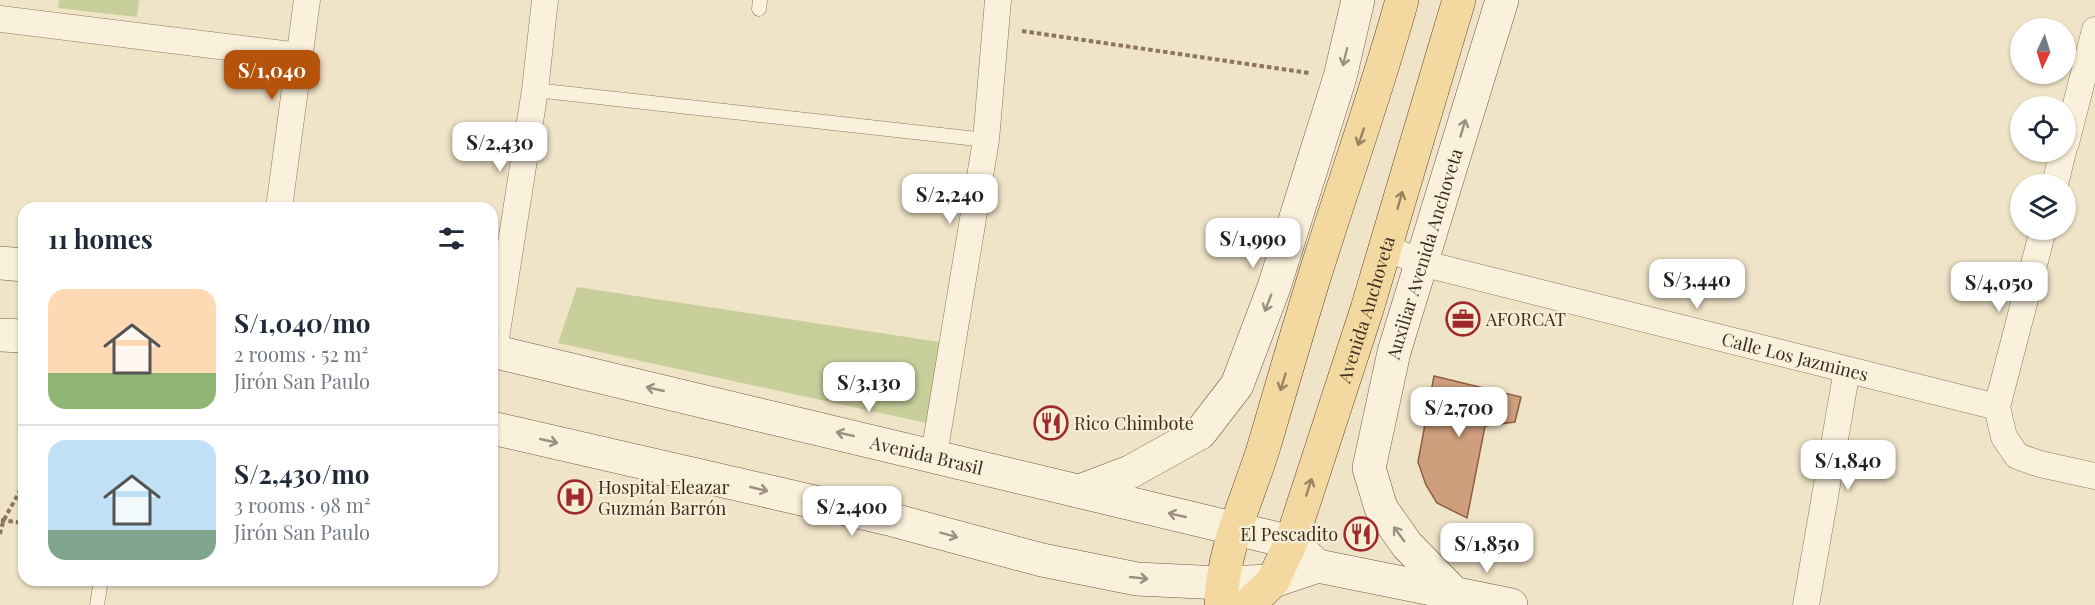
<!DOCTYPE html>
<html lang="en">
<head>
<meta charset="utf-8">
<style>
	:root { --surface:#fff; --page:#f6f6f7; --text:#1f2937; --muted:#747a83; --line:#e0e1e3; --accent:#b45309 }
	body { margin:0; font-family:"Playfair Display",serif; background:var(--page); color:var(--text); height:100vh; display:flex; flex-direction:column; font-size:22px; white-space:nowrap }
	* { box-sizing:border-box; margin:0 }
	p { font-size:20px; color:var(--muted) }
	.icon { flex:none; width:33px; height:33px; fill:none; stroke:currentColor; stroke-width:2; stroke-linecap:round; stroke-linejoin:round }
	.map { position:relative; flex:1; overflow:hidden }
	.details { position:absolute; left:18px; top:202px; width:480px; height:384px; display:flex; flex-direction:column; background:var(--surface); border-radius:18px; box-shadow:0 2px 4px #0004 }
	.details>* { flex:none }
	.needle { width:39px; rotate:184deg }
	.controls { position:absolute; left:2010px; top:18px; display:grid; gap:12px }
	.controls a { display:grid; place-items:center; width:66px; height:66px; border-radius:50%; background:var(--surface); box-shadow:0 2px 4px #0004; font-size:30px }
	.price { position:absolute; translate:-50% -51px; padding:0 14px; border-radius:12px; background:#fff; color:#222; font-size:20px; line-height:39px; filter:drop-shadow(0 2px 3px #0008) }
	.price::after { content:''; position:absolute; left:50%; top:36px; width:18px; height:14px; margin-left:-9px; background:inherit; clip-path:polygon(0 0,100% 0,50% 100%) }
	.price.current { background:var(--accent); color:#fff }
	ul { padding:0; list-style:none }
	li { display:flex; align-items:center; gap:18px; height:150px; padding:0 30px }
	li+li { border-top:2px solid var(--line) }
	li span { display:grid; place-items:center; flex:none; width:168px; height:120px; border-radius:18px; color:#555 }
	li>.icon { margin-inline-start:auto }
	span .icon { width:72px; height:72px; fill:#fffc; stroke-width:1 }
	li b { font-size:26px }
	h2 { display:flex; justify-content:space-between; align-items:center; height:72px; padding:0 30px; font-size:26px }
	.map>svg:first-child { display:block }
	.green { fill:#c9cf9b }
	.building { fill:#cf9f7d; stroke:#8d5f41; stroke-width:1.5 }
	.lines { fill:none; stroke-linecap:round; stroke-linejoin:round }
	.lane-casing { stroke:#8d765c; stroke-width:15 }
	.street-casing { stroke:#8d765c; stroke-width:27 }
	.secondary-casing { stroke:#6f573f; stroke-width:34 }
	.primary-casing { stroke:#5b4430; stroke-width:34 }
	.path { stroke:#8d765c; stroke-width:4; stroke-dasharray:4.5 3; stroke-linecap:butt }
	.lane { stroke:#faf1dc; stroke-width:14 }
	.street { stroke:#faf1dc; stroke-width:26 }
	.secondary { stroke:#faf1dc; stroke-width:33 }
	.primary { stroke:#f3d9a0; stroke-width:33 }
	.oneway { stroke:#9c907e }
	.oneway2 { stroke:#988460 }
	.labels { text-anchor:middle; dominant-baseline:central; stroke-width:4.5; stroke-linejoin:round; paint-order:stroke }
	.street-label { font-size:18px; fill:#3d2e20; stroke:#f7eed8 }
	.poi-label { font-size:18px; fill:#3d2e20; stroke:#f7eed8; text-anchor:start }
</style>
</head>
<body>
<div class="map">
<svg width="2095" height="605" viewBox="0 0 2095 605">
	<rect width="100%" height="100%" fill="#f0e4c8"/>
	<!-- green -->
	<g class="green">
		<polygon points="59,0 139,0 137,17 58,8"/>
		<polygon points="577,287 946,343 931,424 558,343"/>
	</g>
	<!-- building -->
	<polygon class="building" points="1434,376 1521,397 1515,422 1485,426 1467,518 1437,503 1426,485 1418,462"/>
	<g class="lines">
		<!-- lane casing -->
		<g class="lane-casing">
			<g id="lane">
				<polyline points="759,9 760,0"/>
				<polyline points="535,90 986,140"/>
				<polyline points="97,605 101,580"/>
			</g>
		</g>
		<!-- street casing -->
		<g class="street-casing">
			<g id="street">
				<polyline points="0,19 300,56"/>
				<polyline points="2066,143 2095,30"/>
				<polyline points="2055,184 2063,152"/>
				<polyline points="279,208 307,0"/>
				<polyline points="2043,230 1997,407 2004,437 2017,456 2040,464 2095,476"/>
				<path id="s1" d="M1386,247L1421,263L1997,407"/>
				<polyline points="494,351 535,90 545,0"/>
				<polyline points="934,455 986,140 998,0"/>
				<polyline points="1806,605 1847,370"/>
			</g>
		</g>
		<!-- secondary casing -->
		<g class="secondary-casing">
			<g id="secondary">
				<polyline points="0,263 24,265"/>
				<polyline points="0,335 24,336"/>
				<path id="s2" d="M492,351L1291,542L1312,561"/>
				<polyline points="492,428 893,520 1042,560 1137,579 1221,583 1273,581 1318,566 1511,605"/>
				<polyline points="1080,491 1130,472 1200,433 1237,385 1274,287 1340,77 1358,0"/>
				<path id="s3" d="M1453,592L1407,545L1381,508L1369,468L1394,352L1502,0"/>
			</g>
		</g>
		<!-- primary casing -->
		<g class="primary-casing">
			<g id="primary">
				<path d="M1221,605C1222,548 1249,497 1265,443C1281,388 1297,333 1314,278C1343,185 1376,94 1402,0"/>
				<path id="s4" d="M1248,605L1273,581L1291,542L1367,309L1459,0"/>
			</g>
		</g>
		<!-- path -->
		<g class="path">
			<polyline points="1022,31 1309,73"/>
			<polyline points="1,520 24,523"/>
			<path d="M0,534C3,513 21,497 24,477"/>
		</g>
		<!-- lane -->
		<use href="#lane" class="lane"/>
		<!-- street -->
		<use href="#street" class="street"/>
		<!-- secondary -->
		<use href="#secondary" class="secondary"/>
		<!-- primary -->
		<use href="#primary" class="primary"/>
	</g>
	<!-- one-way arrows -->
	<defs><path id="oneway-shaft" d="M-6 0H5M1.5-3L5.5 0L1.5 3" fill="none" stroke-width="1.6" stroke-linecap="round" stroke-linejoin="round" transform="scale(1.5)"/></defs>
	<g class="oneway">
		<use href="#oneway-shaft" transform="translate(1345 57) rotate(104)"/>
		<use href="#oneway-shaft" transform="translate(1463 128) rotate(-73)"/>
		<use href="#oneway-shaft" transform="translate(1268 303) rotate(111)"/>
		<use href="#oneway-shaft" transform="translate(655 389) rotate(-167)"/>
		<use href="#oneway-shaft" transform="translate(845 434) rotate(-167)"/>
		<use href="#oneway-shaft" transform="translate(549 441) rotate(13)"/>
		<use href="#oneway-shaft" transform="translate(759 489) rotate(13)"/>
		<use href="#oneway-shaft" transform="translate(1177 515) rotate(-167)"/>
		<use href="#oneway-shaft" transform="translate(1399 534) rotate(-126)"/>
		<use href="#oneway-shaft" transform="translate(949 535) rotate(15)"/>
		<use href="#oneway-shaft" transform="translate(1139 578) rotate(6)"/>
	</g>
	<g class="oneway2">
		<use href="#oneway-shaft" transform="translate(1361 137) rotate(109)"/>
		<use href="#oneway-shaft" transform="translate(1400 200) rotate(-74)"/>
		<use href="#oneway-shaft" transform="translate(1283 382) rotate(107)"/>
		<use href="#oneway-shaft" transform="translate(1309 487) rotate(-72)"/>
	</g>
	<!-- icons -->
	<defs>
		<g id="office-ring" transform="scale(1.725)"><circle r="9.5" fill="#f7eed8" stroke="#9e2a2b" stroke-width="1.5"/><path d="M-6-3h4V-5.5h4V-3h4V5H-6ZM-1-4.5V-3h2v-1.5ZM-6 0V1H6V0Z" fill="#9e2a2b"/></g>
		<g id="restaurant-ring" transform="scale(1.725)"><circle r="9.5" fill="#f7eed8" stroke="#9e2a2b" stroke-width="1.5"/><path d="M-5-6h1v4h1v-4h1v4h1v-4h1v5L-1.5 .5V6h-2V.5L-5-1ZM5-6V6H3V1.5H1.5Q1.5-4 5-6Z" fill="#9e2a2b"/></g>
		<g id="hospital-ring" transform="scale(1.725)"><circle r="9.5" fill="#f7eed8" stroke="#9e2a2b" stroke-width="1.5"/><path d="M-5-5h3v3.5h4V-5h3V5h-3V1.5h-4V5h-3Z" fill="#9e2a2b"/></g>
	</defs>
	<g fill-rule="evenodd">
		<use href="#office-ring" x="1463" y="319"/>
		<use href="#restaurant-ring" x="1051" y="423"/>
		<use href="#hospital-ring" x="575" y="497"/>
		<use href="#restaurant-ring" x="1361" y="534"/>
	</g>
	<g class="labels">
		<!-- street labels -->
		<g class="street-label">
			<text stroke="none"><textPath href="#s3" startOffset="374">Auxiliar Avenida Anchoveta</textPath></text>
			<text stroke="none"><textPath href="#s4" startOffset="322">Avenida Anchoveta</textPath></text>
			<text stroke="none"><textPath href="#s1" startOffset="424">Calle Los Jazmines</textPath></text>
			<text stroke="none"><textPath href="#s2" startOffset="447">Avenida Brasil</textPath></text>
		</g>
		<!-- poi labels -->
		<g class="poi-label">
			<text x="1486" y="319">AFORCAT</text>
			<text x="1074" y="423">Rico Chimbote</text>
			<text x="598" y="487">Hospital Eleazar<tspan x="598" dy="21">Guzmán Barrón</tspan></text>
			<text x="1338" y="534" text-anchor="end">El Pescadito</text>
		</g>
	</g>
</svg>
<div class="controls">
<a><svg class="needle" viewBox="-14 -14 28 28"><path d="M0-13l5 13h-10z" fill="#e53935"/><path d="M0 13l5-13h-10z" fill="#747a83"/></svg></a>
<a><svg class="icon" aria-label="locate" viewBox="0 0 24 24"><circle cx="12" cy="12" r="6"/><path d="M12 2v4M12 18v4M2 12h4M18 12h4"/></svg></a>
<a><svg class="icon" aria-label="layers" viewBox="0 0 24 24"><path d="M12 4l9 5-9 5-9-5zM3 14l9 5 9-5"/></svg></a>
</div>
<b class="price current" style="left:272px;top:101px">S/1,040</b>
<b class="price" style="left:500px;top:173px">S/2,430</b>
<b class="price" style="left:950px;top:225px">S/2,240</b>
<b class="price" style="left:1253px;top:269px">S/1,990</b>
<b class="price" style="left:1697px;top:310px">S/3,440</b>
<b class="price" style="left:1999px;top:313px">S/4,050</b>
<b class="price" style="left:869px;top:413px">S/3,130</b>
<b class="price" style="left:1459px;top:438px">S/2,700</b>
<b class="price" style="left:1848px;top:491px">S/1,840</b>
<b class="price" style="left:852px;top:537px">S/2,400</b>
<b class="price" style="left:1487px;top:574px">S/1,850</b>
<section class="details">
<h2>11 homes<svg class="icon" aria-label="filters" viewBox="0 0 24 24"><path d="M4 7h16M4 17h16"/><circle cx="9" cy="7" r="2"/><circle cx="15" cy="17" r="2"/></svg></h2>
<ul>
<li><span style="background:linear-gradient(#ffd9b3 70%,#8fb573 0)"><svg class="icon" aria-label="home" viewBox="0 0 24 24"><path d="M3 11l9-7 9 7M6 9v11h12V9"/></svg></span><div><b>S/1,040/mo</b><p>2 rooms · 52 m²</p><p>Jirón San Paulo</p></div></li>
<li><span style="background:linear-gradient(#bfe0f5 75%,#7fa58c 0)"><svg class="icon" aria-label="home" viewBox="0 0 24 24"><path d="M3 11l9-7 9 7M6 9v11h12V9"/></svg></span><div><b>S/2,430/mo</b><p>3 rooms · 98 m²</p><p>Jirón San Paulo</p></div></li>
</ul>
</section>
</div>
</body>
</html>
